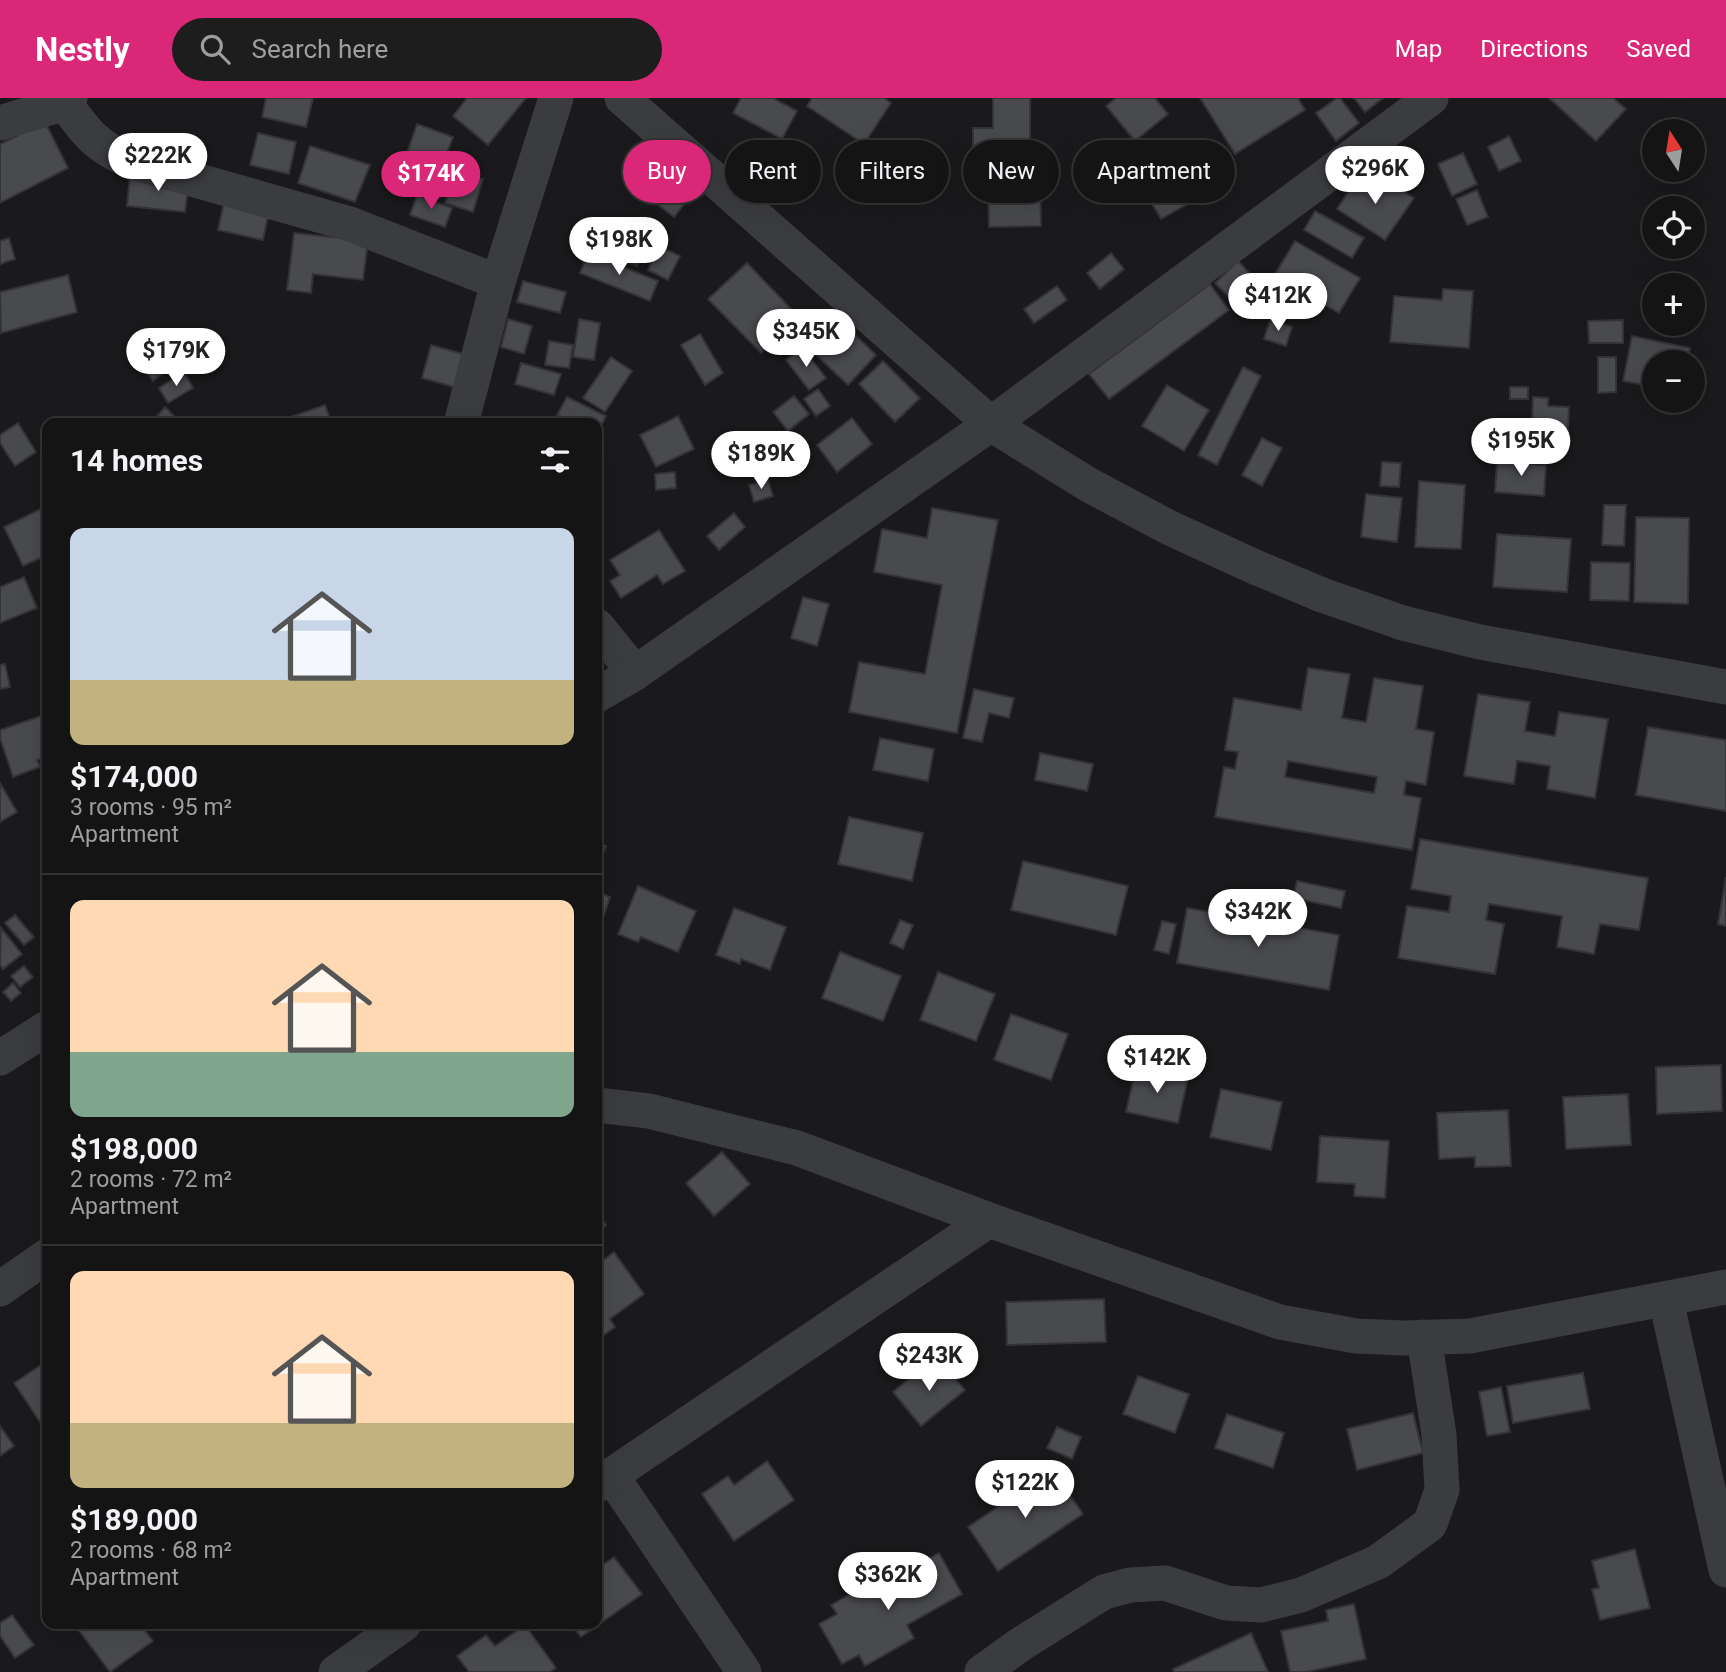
<!DOCTYPE html>
<html lang="en">
<head>
<meta charset="utf-8">
<style>
	:root { --surface:#141415; --page:#1d1d1e; --text:#f1f3f6; --muted:#9d9ea0; --line:#333334; --accent:#db2777 }
	body { margin:0; font-family:Roboto,sans-serif; background:var(--page); color:var(--text); height:100vh; display:flex; flex-direction:column; font-size:26px; white-space:nowrap }
	* { box-sizing:border-box; margin:0 }
	p { font-size:23px; color:var(--muted) }
	.icon { flex:none; width:38px; height:38px; fill:none; stroke:currentColor; stroke-width:2; stroke-linecap:round; stroke-linejoin:round }
	.map { position:relative; flex:1; overflow:hidden }
	.details { position:absolute; left:42px; top:320px; width:560px; height:1211px; display:flex; flex-direction:column; background:var(--surface); border-radius:14px; box-shadow:0 7px 28px #0002,0 0 0 2px var(--line) }
	.details>* { flex:none }
	.guide { position:absolute; left:623px; top:42px; width:665px; height:63px; display:flex; gap:14px }
	.needle { width:46px; rotate:348deg }
	.tools { position:absolute; left:1642px; top:21px; display:grid; gap:14px }
	.tools a { display:grid; place-items:center; width:63px; height:63px; border-radius:50%; background:var(--surface); box-shadow:0 7px 28px #0002,0 0 0 2px var(--line); font-size:35px }
	.price { position:absolute; translate:-50% -60px; padding:0 16px; border-radius:24px; background:#fff; color:#222; font-size:23px; line-height:46px; filter:drop-shadow(0 2px 4px #0008) }
	.price::after { content:''; position:absolute; left:50%; top:42px; width:21px; height:16px; margin-left:-10px; background:inherit; clip-path:polygon(0 0,100% 0,50% 100%) }
	.price.on { background:var(--accent); color:#fff }
	ul { padding:0; list-style:none }
	li { display:grid; align-content:center; gap:14px; height:371px; padding:0 28px }
	li+li { border-top:2px solid var(--line) }
	li span { display:grid; place-items:center; height:217px; border-radius:14px; color:#555 }
	li>.icon { margin-inline-start:auto }
	span .icon { width:126px; height:126px; fill:#fffc; stroke-width:1 }
	li b { font-size:30px }
	h2 { display:flex; justify-content:space-between; align-items:center; height:84px; padding:0 28px; font-size:30px }
	.chip { padding:0 24px; border-radius:32px; background:var(--surface); box-shadow:0 7px 28px #0002,0 0 0 2px var(--line); font-size:24px; line-height:63px }
	.chip.on { background:var(--accent); color:#fff }
	header { display:flex; align-items:center; gap:42px; box-sizing:border-box; height:98px; padding:0 35px; background:var(--accent); color:#fff }
	header strong { font-size:33px }
	nav { display:flex; gap:38px; margin-inline-start:auto; font-size:24px }
	.search { width:490px; height:63px; background:var(--page); display:flex; align-items:center; gap:18px; box-sizing:border-box; padding:0 24px; border-radius:38px; color:var(--muted); font-size:26px }
	.map>svg:first-child { display:block }
	.building { fill:#494a4e; stroke:#343437; stroke-width:2; fill-rule:evenodd }
	.lines { fill:none; stroke-linecap:round; stroke-linejoin:round }
	.minor { stroke:#3b3c40; stroke-width:35 }
</style>
</head>
<body>
<header>
<strong>Nestly</strong>
<div class="search"><svg class="icon" aria-label="search" viewBox="0 0 24 24"><circle cx="10" cy="10" r="6"/><path d="M15 15l6 6"/></svg>Search here</div>
<nav><a>Map</a><a>Directions</a><a>Saved</a></nav>
</header>
<div class="map">
<svg width="1726" height="1574" viewBox="0 0 1726 1574">
	<rect width="100%" height="100%" fill="#1a1a1c"/>
	<!-- building -->
	<g class="building">
		<polygon points="266,0 313,0 306,29 262,19"/>
		<polygon points="467,0 526,0 488,47 453,18"/>
		<polygon points="741,0 773,0 797,13 782,41 733,15"/>
		<polygon points="812,0 884,0 891,5 864,46 807,8"/>
		<polygon points="993,0 1030,0 1030,76 994,76 994,68 973,68 973,30 993,30"/>
		<polygon points="1116,0 1155,0 1168,16 1135,43 1106,8"/>
		<polygon points="1200,0 1298,0 1305,12 1235,56"/>
		<polygon points="1337,0 1340,0 1359,25 1336,43 1316,15"/>
		<polygon points="1354,0 1383,0 1365,14"/>
		<polygon points="1549,0 1613,0 1626,11 1596,43"/>
		<polygon points="45,24 68,70 0,105 0,46"/>
		<polygon points="417,26 453,39 434,89 399,78"/>
		<polygon points="258,35 296,44 289,76 250,67"/>
		<polygon points="1509,38 1521,63 1499,73 1488,49"/>
		<polygon points="310,48 370,67 355,104 298,85"/>
		<polygon points="1195,52 1216,90 1161,121 1139,84"/>
		<polygon points="1463,55 1477,86 1452,98 1438,66"/>
		<polygon points="455,74 483,81 473,114 445,105"/>
		<polygon points="1361,75 1388,92 1392,86 1414,100 1385,142 1337,111"/>
		<polygon points="130,76 189,81 185,114 127,108"/>
		<polygon points="672,78 693,95 674,119 653,103"/>
		<polygon points="1040,82 1041,128 989,129 988,83"/>
		<polygon points="1477,92 1488,119 1467,127 1456,101"/>
		<polygon points="417,97 452,110 445,129 410,117"/>
		<polygon points="224,104 269,113 263,142 218,132"/>
		<polygon points="1315,113 1364,140 1352,160 1304,132"/>
		<polygon points="629,126 652,136 637,168 615,159"/>
		<polygon points="294,135 368,143 363,182 313,176 311,195 287,192"/>
		<polygon points="9,140 15,161 0,166 0,143"/>
		<polygon points="1295,143 1360,180 1339,215 1274,178"/>
		<polygon points="659,148 680,158 668,182 648,172"/>
		<polygon points="588,155 658,183 650,203 580,175"/>
		<polygon points="1111,155 1124,171 1100,191 1087,175"/>
		<polygon points="1238,163 1251,177 1229,199 1215,185"/>
		<polygon points="747,165 799,219 761,255 708,201"/>
		<polygon points="68,177 77,214 1,235 0,194"/>
		<polygon points="523,183 566,194 560,215 517,204"/>
		<polygon points="1210,186 1229,212 1109,301 1089,276"/>
		<polygon points="1057,188 1067,202 1034,225 1024,211"/>
		<polygon points="1443,191 1473,193 1469,250 1390,244 1394,198 1442,202"/>
		<polygon points="508,221 532,228 524,256 501,249"/>
		<polygon points="579,221 600,225 594,262 573,259"/>
		<polygon points="1270,222 1292,229 1286,248 1264,241"/>
		<polygon points="1623,222 1623,245 1589,245 1588,223"/>
		<polygon points="844,226 876,257 848,287 815,256"/>
		<polygon points="809,227 824,239 813,253 799,242"/>
		<polygon points="700,236 723,275 705,287 681,247"/>
		<polygon points="1632,238 1690,250 1687,264 1654,264 1654,289 1623,283"/>
		<polygon points="549,243 573,247 569,270 545,267"/>
		<polygon points="166,244 179,263 153,283 139,264"/>
		<polygon points="431,247 463,256 454,289 422,280"/>
		<polygon points="802,249 826,280 809,292 786,262"/>
		<polygon points="611,259 632,273 605,314 583,300"/>
		<polygon points="1598,259 1616,259 1616,294 1598,295"/>
		<polygon points="883,263 920,300 895,324 859,286"/>
		<polygon points="521,265 561,276 554,297 515,286"/>
		<polygon points="1243,269 1261,278 1217,367 1198,357"/>
		<polygon points="184,274 193,290 168,305 159,290"/>
		<polygon points="1167,287 1209,312 1184,353 1142,328"/>
		<rect x="1510" y="289" width="18" height="12"/>
		<polygon points="818,291 830,308 816,318 804,301"/>
		<polygon points="794,298 809,316 788,333 773,314"/>
		<polygon points="567,299 606,318 597,336 597,326 576,326 557,317"/>
		<polygon points="1533,299 1548,300 1548,308 1569,309 1567,350 1531,349"/>
		<polygon points="325,307 332,326 286,326 285,321"/>
		<polygon points="165,309 182,326 150,326"/>
		<polygon points="678,318 694,351 656,369 640,337"/>
		<polygon points="852,320 872,346 837,374 817,347"/>
		<polygon points="18,325 36,354 15,368 0,345 0,337"/>
		<polygon points="1262,340 1282,350 1262,388 1242,377"/>
		<polygon points="802,346 805,364 773,369 770,350"/>
		<polygon points="1497,363 1546,367 1544,398 1495,394"/>
		<polygon points="1382,364 1401,365 1399,389 1380,388"/>
		<polygon points="675,374 676,390 656,392 655,376"/>
		<polygon points="768,382 773,398 754,404 749,387"/>
		<polygon points="1419,383 1465,387 1461,451 1415,449"/>
		<polygon points="1366,396 1402,400 1397,444 1361,439"/>
		<polygon points="1604,407 1626,407 1624,448 1602,447"/>
		<polygon points="47,408 47,449 43,452 45,458 23,468 4,429"/>
		<polygon points="932,410 998,422 957,635 849,614 859,564 925,576 942,487 874,474 882,431 927,440"/>
		<polygon points="734,415 745,429 719,452 707,438"/>
		<polygon points="1636,419 1689,420 1688,506 1634,504"/>
		<polygon points="659,432 685,473 663,486 657,477 621,500 610,483 620,477 610,462"/>
		<polygon points="1497,436 1571,441 1567,494 1493,489"/>
		<polygon points="1591,464 1630,465 1629,503 1590,502"/>
		<polygon points="24,479 37,510 0,525 0,489"/>
		<polygon points="803,499 829,506 817,548 791,540"/>
		<polygon points="5,566 10,589 0,591 0,567"/>
		<path d="M1308,570L1350,576L1342,620L1366,624L1374,580L1423,588L1416,631L1434,634L1426,687L1406,683L1404,697L1421,700L1412,752L1215,719L1224,669L1235,671L1238,654L1225,652L1234,600L1301,612ZM1288,663L1377,679L1374,695L1285,679Z"/>
		<polygon points="974,591 1014,600 1009,620 989,615 982,644 963,640"/>
		<polygon points="1478,596 1530,604 1525,633 1555,638 1559,614 1608,621 1595,700 1547,691 1550,668 1517,663 1514,686 1464,678"/>
		<polygon points="47,616 47,658 37,662 40,669 13,679 0,640 0,632"/>
		<polygon points="1648,629 1726,642 1726,713 1636,697"/>
		<polygon points="880,640 934,651 928,683 873,672"/>
		<polygon points="1040,655 1093,666 1087,693 1035,682"/>
		<polygon points="0,685 17,714 0,724"/>
		<polygon points="849,719 923,735 912,783 838,766"/>
		<polygon points="1420,741 1648,780 1639,832 1600,826 1594,856 1557,849 1562,818 1489,806 1486,822 1504,826 1495,876 1398,860 1407,808 1449,814 1451,798 1411,791"/>
		<polygon points="597,745 606,748 600,764 597,763"/>
		<polygon points="1023,763 1128,788 1116,837 1011,812"/>
		<polygon points="1726,779 1726,828 1718,826"/>
		<polygon points="1297,783 1345,793 1341,810 1293,800"/>
		<polygon points="638,788 696,813 678,854 641,839 638,844 618,836"/>
		<polygon points="597,794 610,799 597,838"/>
		<polygon points="734,810 786,829 770,872 741,861 740,866 716,857"/>
		<polygon points="1187,810 1339,837 1329,892 1177,865"/>
		<polygon points="15,817 34,839 24,847 5,825"/>
		<polygon points="900,822 913,827 903,851 890,845"/>
		<polygon points="1162,823 1176,826 1169,856 1154,852"/>
		<polygon points="1,830 22,856 3,871 0,867"/>
		<polygon points="840,854 901,878 883,923 822,900"/>
		<polygon points="24,868 33,879 20,889 11,878"/>
		<polygon points="938,874 995,896 976,943 920,922"/>
		<polygon points="13,885 21,895 11,903 3,894"/>
		<polygon points="1011,916 1068,936 1051,982 994,962"/>
		<polygon points="1721,967 1722,1013 1657,1016 1656,969"/>
		<polygon points="1136,969 1188,980 1178,1025 1126,1014"/>
		<polygon points="1221,991 1282,1004 1271,1052 1210,1039"/>
		<polygon points="1628,996 1631,1047 1566,1051 1563,999"/>
		<polygon points="1508,1012 1511,1068 1475,1069 1475,1059 1439,1061 1437,1015"/>
		<polygon points="1320,1038 1389,1043 1385,1100 1354,1098 1355,1086 1317,1084"/>
		<polygon points="722,1054 750,1086 714,1118 686,1085"/>
		<polygon points="597,1114 606,1127 597,1134"/>
		<polygon points="614,1154 644,1196 610,1221 615,1229 597,1242 597,1167"/>
		<polygon points="1104,1201 1106,1244 1007,1247 1006,1204"/>
		<polygon points="47,1263 47,1324 42,1327 14,1285"/>
		<polygon points="941,1264 965,1292 921,1328 893,1294 920,1271 925,1277"/>
		<polygon points="1583,1275 1590,1311 1513,1325 1507,1288"/>
		<polygon points="1138,1278 1189,1296 1175,1335 1123,1316"/>
		<polygon points="1501,1289 1510,1334 1487,1338 1479,1294"/>
		<polygon points="1413,1315 1423,1355 1357,1372 1347,1331"/>
		<polygon points="1227,1316 1284,1335 1273,1370 1215,1350"/>
		<polygon points="0,1328 14,1348 0,1358"/>
		<polygon points="1057,1329 1081,1339 1072,1361 1047,1350"/>
		<polygon points="767,1363 794,1402 734,1443 702,1396 728,1378 734,1387"/>
		<polygon points="1052,1372 1083,1416 998,1473 968,1429"/>
		<polygon points="1635,1451 1650,1510 1600,1522 1592,1491 1599,1490 1592,1463"/>
		<polygon points="939,1455 962,1496 907,1527 914,1540 865,1568 859,1557 842,1566 819,1526 837,1516 831,1507 865,1488 869,1494"/>
		<polygon points="614,1459 642,1496 581,1539 571,1526 597,1526 597,1471"/>
		<polygon points="1354,1506 1366,1561 1306,1574 1290,1574 1281,1533 1328,1523 1326,1512"/>
		<polygon points="12,1517 34,1547 15,1560 0,1538 0,1525"/>
		<polygon points="83,1526 140,1526 153,1543 110,1574 77,1530"/>
		<polygon points="525,1527 556,1570 550,1574 469,1574 457,1558 486,1537 495,1548"/>
		<polygon points="1251,1535 1268,1574 1174,1574 1173,1571"/>
	</g>
	<g class="lines">
		<!-- minor -->
		<g class="minor">
			<polyline points="622,0 991,326 1089,387 1170,430 1255,469 1322,497 1403,525 1480,544 1726,589"/>
			<path d="M65,5C87,36 96,48 132,64L350,126L498,184"/>
			<polyline points="0,25 65,5 70,0"/>
			<polyline points="461,326 498,184 556,0"/>
			<polyline points="597,528 635,575"/>
			<polyline points="597,597 635,575 991,326 1431,0"/>
			<polyline points="0,960 47,930"/>
			<polyline points="597,1007 649,1013 797,1050 989,1122 1280,1224 1356,1238 1404,1240 1470,1238 1726,1189"/>
			<polyline points="0,1191 47,1158"/>
			<polyline points="1666,1202 1726,1472"/>
			<polyline points="611,1377 744,1574"/>
			<polyline points="597,1387 989,1122"/>
			<polyline points="336,1574 404,1526"/>
			<polyline points="982,1574 1021,1546 1104,1494 1130,1487 1165,1485 1226,1505 1261,1507 1301,1497 1378,1464 1430,1426 1442,1392 1439,1337 1424,1239"/>
		</g>
	</g>
</svg>
<div class="tools">
<a><svg class="needle" viewBox="-14 -14 28 28"><path d="M0-13l5 13h-10z" fill="#e53935"/><path d="M0 13l5-13h-10z" fill="#9d9ea0"/></svg></a>
<a><svg class="icon" aria-label="locate" viewBox="0 0 24 24"><circle cx="12" cy="12" r="6"/><path d="M12 2v4M12 18v4M2 12h4M18 12h4"/></svg></a>
<a>+</a>
<a>−</a>
</div>
<b class="price" style="left:158px;top:95px">$222K</b>
<b class="price" style="left:1375px;top:108px">$296K</b>
<b class="price on" style="left:431px;top:113px">$174K</b>
<b class="price" style="left:619px;top:179px">$198K</b>
<b class="price" style="left:1278px;top:235px">$412K</b>
<b class="price" style="left:806px;top:271px">$345K</b>
<b class="price" style="left:176px;top:290px">$179K</b>
<b class="price" style="left:1521px;top:380px">$195K</b>
<b class="price" style="left:761px;top:393px">$189K</b>
<b class="price" style="left:1258px;top:851px">$342K</b>
<b class="price" style="left:1157px;top:997px">$142K</b>
<b class="price" style="left:929px;top:1295px">$243K</b>
<b class="price" style="left:1025px;top:1422px">$122K</b>
<b class="price" style="left:888px;top:1514px">$362K</b>
<div class="guide">
<a class="chip on">Buy</a>
<a class="chip">Rent</a>
<a class="chip">Filters</a>
<a class="chip">New</a>
<a class="chip">Apartment</a>
</div>
<section class="details">
<h2>14 homes<svg class="icon" aria-label="filters" viewBox="0 0 24 24"><path d="M4 7h16M4 17h16"/><circle cx="9" cy="7" r="2"/><circle cx="15" cy="17" r="2"/></svg></h2>
<ul>
<li><span style="background:linear-gradient(#c9d6e8 70%,#c2b280 0)"><svg class="icon" aria-label="home" viewBox="0 0 24 24"><path d="M3 11l9-7 9 7M6 9v11h12V9"/></svg></span><div><b>$174,000</b><p>3 rooms · 95 m²</p><p>Apartment</p></div></li>
<li><span style="background:linear-gradient(#ffd9b3 70%,#7fa58c 0)"><svg class="icon" aria-label="home" viewBox="0 0 24 24"><path d="M3 11l9-7 9 7M6 9v11h12V9"/></svg></span><div><b>$198,000</b><p>2 rooms · 72 m²</p><p>Apartment</p></div></li>
<li><span style="background:linear-gradient(#ffd9b3 70%,#c2b280 0)"><svg class="icon" aria-label="home" viewBox="0 0 24 24"><path d="M3 11l9-7 9 7M6 9v11h12V9"/></svg></span><div><b>$189,000</b><p>2 rooms · 68 m²</p><p>Apartment</p></div></li>
</ul>
</section>
</div>
</body>
</html>
